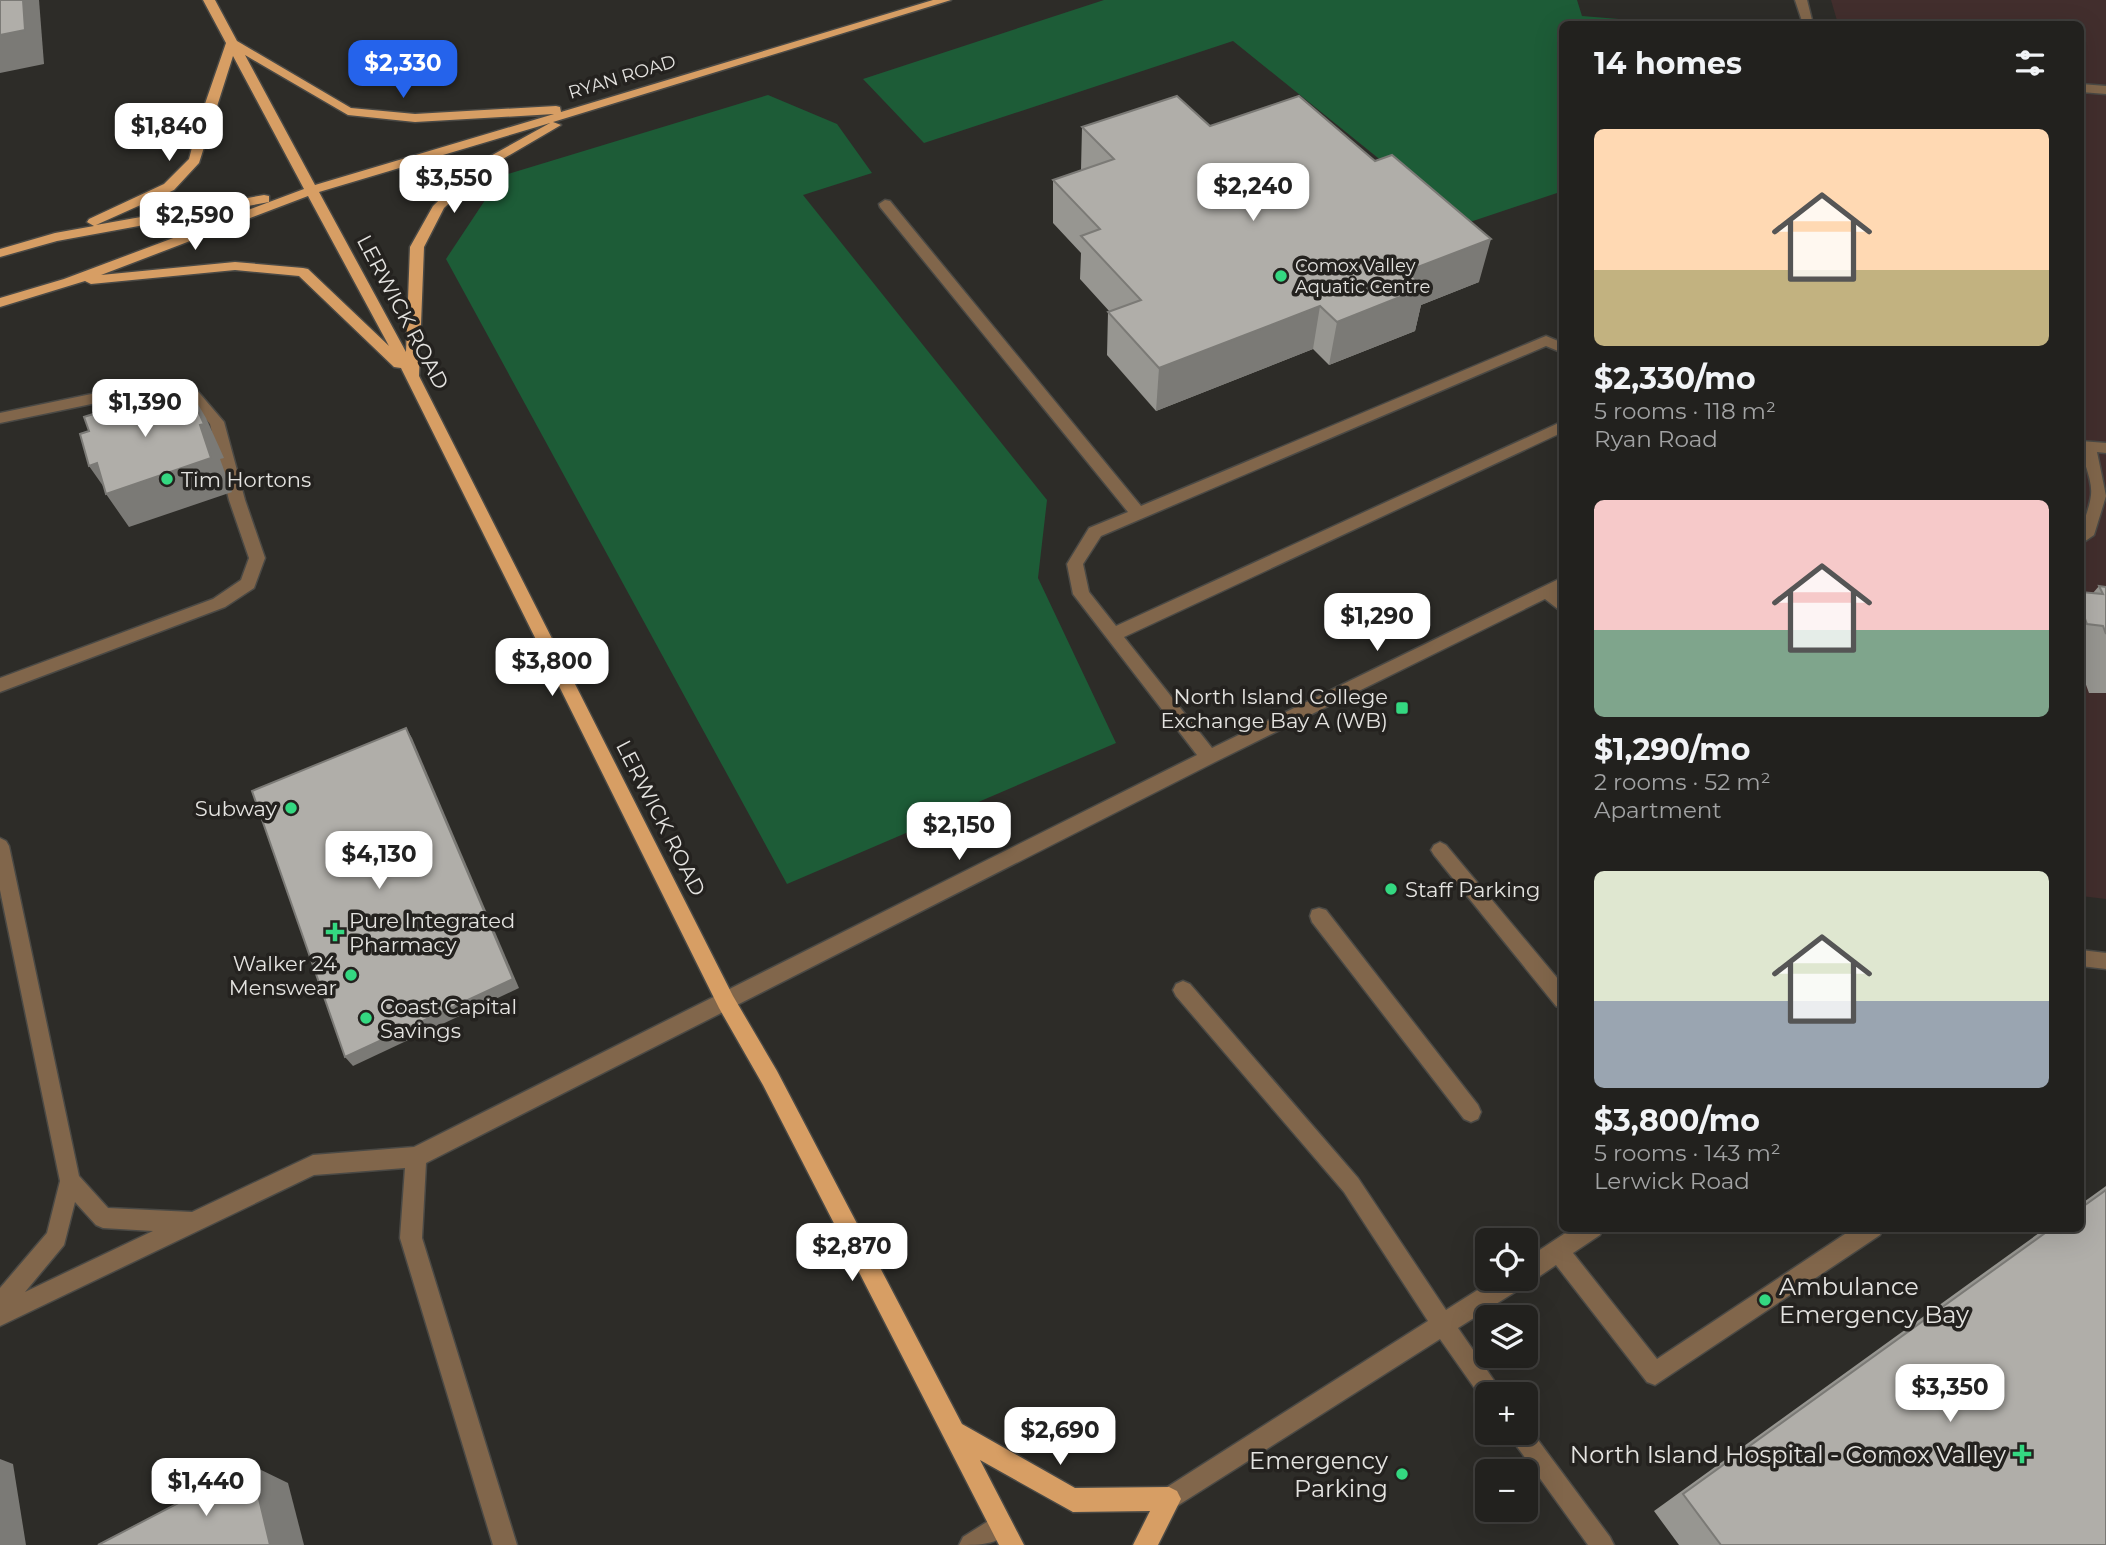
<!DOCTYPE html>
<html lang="en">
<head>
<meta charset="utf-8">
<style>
	:root { --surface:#22211e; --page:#2e2e2b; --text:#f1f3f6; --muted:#a2a3a4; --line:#3f3e3c; --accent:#2563eb }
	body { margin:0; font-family:Montserrat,sans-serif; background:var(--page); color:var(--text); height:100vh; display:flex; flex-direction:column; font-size:26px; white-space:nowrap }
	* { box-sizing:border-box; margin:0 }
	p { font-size:23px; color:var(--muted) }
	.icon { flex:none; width:38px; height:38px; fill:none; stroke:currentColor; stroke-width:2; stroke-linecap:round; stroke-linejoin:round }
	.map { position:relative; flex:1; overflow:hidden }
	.panel { position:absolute; left:1559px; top:21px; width:525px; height:1211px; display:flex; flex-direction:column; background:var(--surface); border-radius:10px; box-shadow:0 7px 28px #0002,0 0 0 2px var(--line) }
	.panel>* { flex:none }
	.fabs { position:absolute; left:1475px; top:1228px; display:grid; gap:14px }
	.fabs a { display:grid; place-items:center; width:63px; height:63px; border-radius:10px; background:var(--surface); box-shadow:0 7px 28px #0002,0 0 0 2px var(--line); font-size:35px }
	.price { position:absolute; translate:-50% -60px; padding:0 16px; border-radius:14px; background:#fff; color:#222; font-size:23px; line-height:46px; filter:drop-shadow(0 2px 4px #0008) }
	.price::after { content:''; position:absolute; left:50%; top:42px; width:21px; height:16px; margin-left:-10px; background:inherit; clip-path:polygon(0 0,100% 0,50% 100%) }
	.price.on { background:var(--accent); color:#fff }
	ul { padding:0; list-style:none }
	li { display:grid; align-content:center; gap:14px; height:371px; padding:0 35px }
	li span { display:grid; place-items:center; height:217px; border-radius:10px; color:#555 }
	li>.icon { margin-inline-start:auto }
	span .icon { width:126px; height:126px; fill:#fffc; stroke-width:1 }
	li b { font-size:30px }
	h2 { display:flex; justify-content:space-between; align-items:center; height:84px; padding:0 35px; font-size:30px }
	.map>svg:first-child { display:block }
	.education { fill:#422e2d }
	.green { fill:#1d5c37 }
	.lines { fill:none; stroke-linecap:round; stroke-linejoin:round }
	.minor-casing { stroke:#4a4945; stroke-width:3 }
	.major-casing { stroke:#4a4945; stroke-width:3 }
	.minor { fill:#81664b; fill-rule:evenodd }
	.major { fill:#d79e64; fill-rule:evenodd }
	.wall { fill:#979691 }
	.shaded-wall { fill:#7b7a76 }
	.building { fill:#b0aea9; stroke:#7b7a76; stroke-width:2 }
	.poi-dot { fill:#34d881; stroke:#24221f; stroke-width:2.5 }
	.labels { text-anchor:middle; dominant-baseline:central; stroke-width:7; stroke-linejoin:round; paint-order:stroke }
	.far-street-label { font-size:18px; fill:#e4e3e0; stroke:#24221f }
	.far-poi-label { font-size:18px; fill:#e4e3e0; stroke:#24221f; text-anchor:start }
	.street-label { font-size:21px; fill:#e4e3e0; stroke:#24221f }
	.poi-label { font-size:21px; fill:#e4e3e0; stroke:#24221f; text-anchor:start }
	.near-poi-label { font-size:24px; fill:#e4e3e0; stroke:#24221f; text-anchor:end }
</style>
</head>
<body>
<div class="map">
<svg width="2106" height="1545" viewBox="0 0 2106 1545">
	<rect width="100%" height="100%" fill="#2d2c28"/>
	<!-- education -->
	<polygon class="education" points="1831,0 2106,0 2106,899 2081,896 2081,24 1838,24"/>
	<!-- green -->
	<g class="green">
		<polygon points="1104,0 1577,0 1582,16 1680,24 1563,24 1563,191 1461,225 1233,41 924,143 863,79"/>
		<polygon points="768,95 837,124 872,173 803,195 1047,500 1038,578 1116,743 787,884 446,259 501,176"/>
	</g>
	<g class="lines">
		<!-- minor casing -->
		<g class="minor-casing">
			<g id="minor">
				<polygon points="1795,0 1807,0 1813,24 1803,24"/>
				<polygon points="2081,84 2106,86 2106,94 2081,92"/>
				<path d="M885,200L890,201L1141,506L1541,338L1546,336L1563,343V353L1546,346L1101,536L1083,564L1089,592L1116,626L1563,421V432L1124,637L1212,748L1563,577V590L1558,592L1563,597V613L1545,599L1215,762L426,1163L422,1238L517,1545H493L400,1238L405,1168L314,1175L0,1326V1288L47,1233L60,1181L0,890V838L6,841L9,846L79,1176L108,1208L192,1212L313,1155L414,1147L1197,755L1073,594L1067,564L1089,528L1128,512L880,207L879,204ZM75,1202L96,1225L103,1228L153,1231L25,1292L64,1245Z"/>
				<polygon points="154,381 195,388 224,422 245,500 265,558 254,588 225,607 0,692 0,678 213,599 241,580 249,558 229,500 210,424 186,395 154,391 0,423 0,413"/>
				<path d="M2081,441L2106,443V453L2097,452L2106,496L2094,535L2081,544C2080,524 2089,513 2091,495C2093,477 2080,458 2081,441Z"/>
				<polygon points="1440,842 1446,845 1563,985 1563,1009 1556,1006 1434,855 1431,850 1434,845"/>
				<polygon points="1319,908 1326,910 1478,1105 1481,1112 1478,1119 1471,1122 1464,1119 1312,922 1310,916 1312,910"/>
				<polygon points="2081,950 2106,953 2106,969 2081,966"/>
				<polygon points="1183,981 1190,984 1358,1178 1446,1310 1495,1279 1526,1279 1526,1259 1573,1228 1603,1228 1600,1235 1573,1253 1657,1359 1854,1228 1883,1228 1880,1235 1655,1385 1647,1382 1556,1265 1534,1280 1524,1282 1523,1287 1458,1328 1504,1395 1488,1395 1488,1404 1485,1403 1440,1339 1169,1511 1161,1507 1157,1499 1161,1491 1428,1321 1344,1192 1176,996 1173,990 1176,984"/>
				<polygon points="1526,1424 1610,1537 1614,1545 1588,1545 1513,1441 1510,1433 1526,1433"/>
				<path d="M1001,1513L1009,1517L1013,1525C1003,1545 980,1545 959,1545L963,1537Z"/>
			</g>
		</g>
		<!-- major casing -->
		<g class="major-casing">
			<path id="major" d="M203,0H215L237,41L351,108L415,114L556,106L560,107L561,112L933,0H951L553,122L561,125L484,170L444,208L424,247L419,376L733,996L777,1071L962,1424L1075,1488L1169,1487L1177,1491L1181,1499L1158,1545H1133L1150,1511L1073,1512L980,1460L1024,1545H999L763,1085L719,1008L401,368L394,367L299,276L235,270L91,284L85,281L0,307V298L64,279L304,189L233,56L199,163L174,190L96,225L264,195L269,196V202L57,241L0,257V249L55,233L94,226L87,222L89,219L164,184L189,159L198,124L226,43ZM245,55L348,115L415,122L554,114L315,185ZM550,123L476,164L433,206L410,247L406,352L319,192ZM308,196L389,346L308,269L303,268L235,262L101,275Z"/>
		</g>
		<!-- minor -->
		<use href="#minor" class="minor"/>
		<!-- major -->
		<use href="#major" class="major"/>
	</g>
	<!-- wall -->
	<g class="wall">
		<polygon points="1210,126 1479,282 1421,305 1415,331 1329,365 1313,349 1156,411 1107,355 1108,312 1110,312 1080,279 1081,253 1053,223 1053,180 1081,170 1082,127"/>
		<polygon points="2099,586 2106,587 2106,693 2089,693 2081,671 2081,592 2093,593"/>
		<polygon points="2106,1186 2106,1545 1679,1545 1654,1511 2046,1228 2081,1228 2081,1204"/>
	</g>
	<!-- shaded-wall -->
	<g class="shaded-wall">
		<polygon points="23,0 39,0 44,64 0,73 0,35"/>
		<polygon points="1491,239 1479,282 1421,305 1415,331 1329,365 1337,322 1407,271"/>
		<polygon points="1320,306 1313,349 1156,411 1159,368"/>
		<polygon points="186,384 206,418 224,458 220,459 232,492 129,527 106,494 108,493 89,466 200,425"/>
		<polygon points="406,728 412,738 519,988 353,1066 345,1057"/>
		<polygon points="0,1459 13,1464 26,1545 0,1545"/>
		<polygon points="251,1465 288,1483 304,1545 270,1545"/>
	</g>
	<!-- building -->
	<g class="building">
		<polygon points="0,0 23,0 25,30 0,35"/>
		<polygon points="1177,96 1210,126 1299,96 1375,161 1392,155 1491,239 1407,271 1425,287 1337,322 1320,306 1159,368 1108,312 1141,300 1081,236 1100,229 1053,180 1114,159 1082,127"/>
		<polygon points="186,384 204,424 200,425 211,458 106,494 97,463 89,466 80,434 89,431 84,417"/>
		<polygon points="2099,586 2106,587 2106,634 2103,626 2087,624 2081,608 2081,592 2103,594"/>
		<polygon points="406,728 513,979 345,1057 252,791"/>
		<polygon points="2106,1190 2106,1545 1721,1545 1683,1494 2052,1228 2081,1228 2081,1208"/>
		<polygon points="251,1465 270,1545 98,1545"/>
	</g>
	<!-- markers -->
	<g class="poi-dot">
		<circle cx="1281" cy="276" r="7"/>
		<circle cx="167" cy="479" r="7"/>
		<rect x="1395" y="701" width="14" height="14" rx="3.5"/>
		<circle cx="291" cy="808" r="7"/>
		<circle cx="1391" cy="889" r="7"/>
		<path d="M331.5 921.5h7v7h7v7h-7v7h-7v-7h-7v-7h7z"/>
		<circle cx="351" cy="975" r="7"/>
		<circle cx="366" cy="1018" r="7"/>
		<circle cx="1765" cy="1300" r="7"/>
		<path d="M2018.5 1443.5h7v7h7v7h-7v7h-7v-7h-7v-7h7z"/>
		<circle cx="1402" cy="1474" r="7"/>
	</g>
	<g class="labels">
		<!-- far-street labels -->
		<g class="far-street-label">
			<text transform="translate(622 77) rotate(-17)">RYAN ROAD</text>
		</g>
		<!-- far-poi labels -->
		<g class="far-poi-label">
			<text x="1295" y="266">Comox Valley<tspan x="1295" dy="21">Aquatic Centre</tspan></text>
		</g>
		<!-- street labels -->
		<g class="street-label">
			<text transform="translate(403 312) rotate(62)">LERWICK ROAD</text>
			<text transform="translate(661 818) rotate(63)">LERWICK ROAD</text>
		</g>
		<!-- poi labels -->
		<g class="poi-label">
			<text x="181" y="479">Tim Hortons</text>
			<text x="1388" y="696" text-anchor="end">North Island College<tspan x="1388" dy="24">Exchange Bay A (WB)</tspan></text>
			<text x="277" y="808" text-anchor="end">Subway</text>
			<text x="1405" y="889">Staff Parking</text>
			<text x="349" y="920">Pure Integrated<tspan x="349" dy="24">Pharmacy</tspan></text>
			<text x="337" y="963" text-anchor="end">Walker 24<tspan x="337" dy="24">Menswear</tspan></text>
			<text x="380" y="1006">Coast Capital<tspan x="380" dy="24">Savings</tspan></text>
		</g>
		<!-- near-poi labels -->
		<g class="near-poi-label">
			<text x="1779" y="1286" text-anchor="start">Ambulance<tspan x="1779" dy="28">Emergency Bay</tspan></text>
			<text x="2006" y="1454">North Island Hospital - Comox Valley</text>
			<text x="1388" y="1460">Emergency<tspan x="1388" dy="28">Parking</tspan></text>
		</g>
	</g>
</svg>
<div class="fabs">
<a><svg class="icon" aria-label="locate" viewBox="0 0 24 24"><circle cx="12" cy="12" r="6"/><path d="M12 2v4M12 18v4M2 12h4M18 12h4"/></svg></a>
<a><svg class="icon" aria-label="layers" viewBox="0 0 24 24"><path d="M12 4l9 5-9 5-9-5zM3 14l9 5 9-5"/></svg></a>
<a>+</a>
<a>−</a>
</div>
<b class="price on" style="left:403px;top:100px">$2,330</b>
<b class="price" style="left:169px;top:163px">$1,840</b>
<b class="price" style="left:454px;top:215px">$3,550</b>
<b class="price" style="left:1253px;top:223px">$2,240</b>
<b class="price" style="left:195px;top:252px">$2,590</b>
<b class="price" style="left:145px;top:439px">$1,390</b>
<b class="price" style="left:1377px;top:653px">$1,290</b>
<b class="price" style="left:552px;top:698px">$3,800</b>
<b class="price" style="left:959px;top:862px">$2,150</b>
<b class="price" style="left:379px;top:891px">$4,130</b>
<b class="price" style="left:852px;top:1283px">$2,870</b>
<b class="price" style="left:1950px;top:1424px">$3,350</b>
<b class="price" style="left:1060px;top:1467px">$2,690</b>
<b class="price" style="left:206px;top:1518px">$1,440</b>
<section class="panel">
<h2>14 homes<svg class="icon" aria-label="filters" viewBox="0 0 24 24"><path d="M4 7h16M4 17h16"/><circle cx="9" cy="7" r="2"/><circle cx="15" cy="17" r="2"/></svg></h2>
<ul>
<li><span style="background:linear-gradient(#ffd9b3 65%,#c2b280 0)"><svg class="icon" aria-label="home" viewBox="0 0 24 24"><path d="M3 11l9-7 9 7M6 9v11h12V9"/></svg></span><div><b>$2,330/mo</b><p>5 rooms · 118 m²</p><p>Ryan Road</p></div></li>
<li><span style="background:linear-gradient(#f6c9c9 60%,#7fa58c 0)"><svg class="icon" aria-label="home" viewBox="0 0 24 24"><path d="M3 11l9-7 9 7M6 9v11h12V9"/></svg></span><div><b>$1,290/mo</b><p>2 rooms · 52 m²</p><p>Apartment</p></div></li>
<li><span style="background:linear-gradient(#dfe7d0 60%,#9aa5b1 0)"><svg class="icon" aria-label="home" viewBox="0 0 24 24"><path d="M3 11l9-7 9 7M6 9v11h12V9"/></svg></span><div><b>$3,800/mo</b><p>5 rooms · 143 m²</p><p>Lerwick Road</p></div></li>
</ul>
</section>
</div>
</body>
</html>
